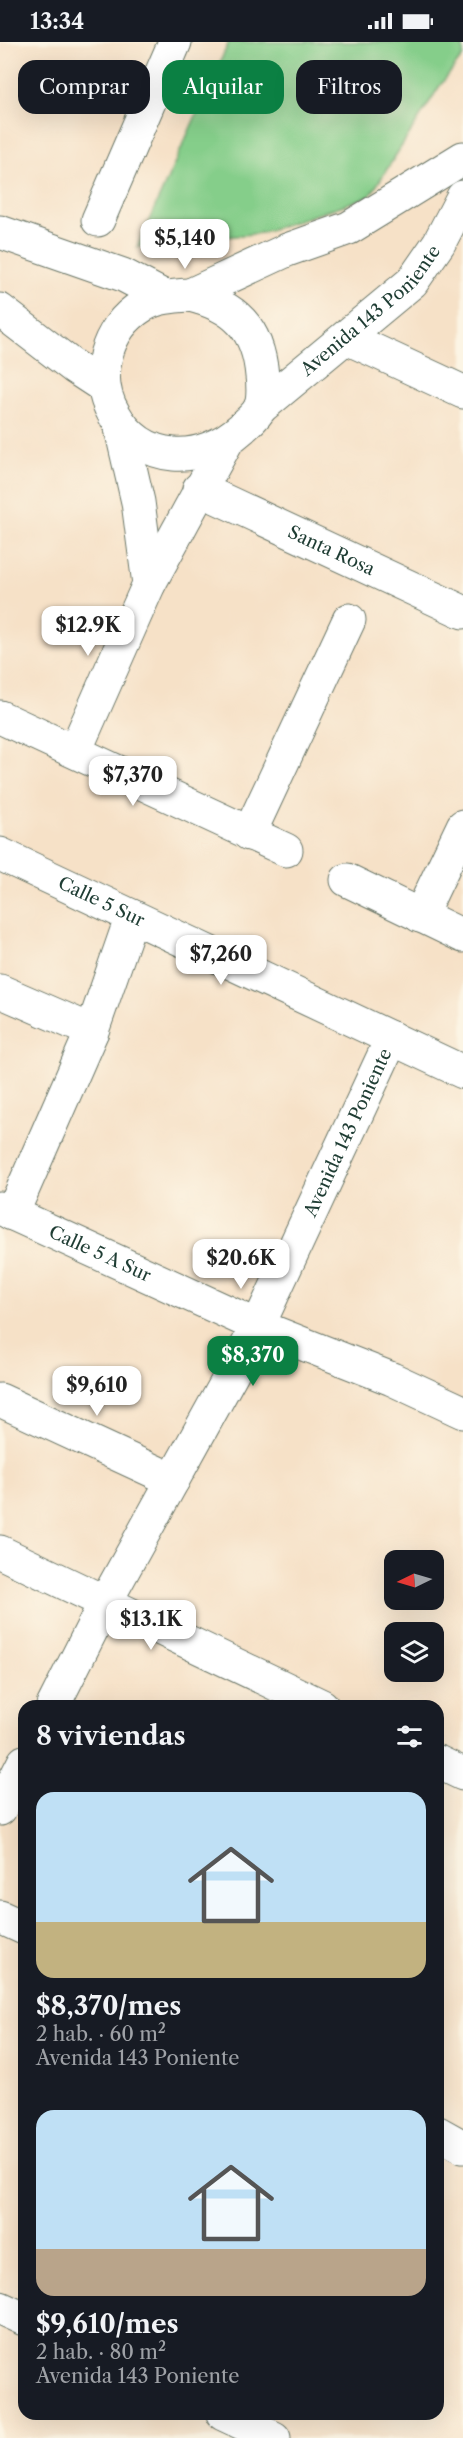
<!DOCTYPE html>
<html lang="es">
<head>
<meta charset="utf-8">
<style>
	:root { --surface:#171b24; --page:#20242c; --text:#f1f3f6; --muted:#9ea1a6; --accent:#0b8043 }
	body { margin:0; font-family:"Libre Caslon Text",serif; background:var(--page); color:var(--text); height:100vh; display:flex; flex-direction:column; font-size:22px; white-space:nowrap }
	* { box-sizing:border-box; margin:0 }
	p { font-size:20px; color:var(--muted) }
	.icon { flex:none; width:33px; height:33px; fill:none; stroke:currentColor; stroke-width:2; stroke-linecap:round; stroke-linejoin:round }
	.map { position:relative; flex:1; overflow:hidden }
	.drawer { position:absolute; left:18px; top:1658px; width:426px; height:720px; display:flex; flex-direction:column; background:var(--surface); border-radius:18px; box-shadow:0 6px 24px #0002 }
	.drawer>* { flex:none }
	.guide { position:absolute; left:18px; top:18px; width:428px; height:54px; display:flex; gap:12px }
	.needle { width:39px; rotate:265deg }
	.fabs { position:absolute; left:384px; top:1508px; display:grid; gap:12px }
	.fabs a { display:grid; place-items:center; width:60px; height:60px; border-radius:12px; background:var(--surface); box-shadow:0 6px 24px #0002; font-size:30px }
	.price { position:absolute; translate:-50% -51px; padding:0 14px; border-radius:12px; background:#fff; color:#222; font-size:20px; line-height:39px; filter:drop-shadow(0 2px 3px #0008) }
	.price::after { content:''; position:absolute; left:50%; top:36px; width:18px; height:14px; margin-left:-9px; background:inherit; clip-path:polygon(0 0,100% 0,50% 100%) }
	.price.active { background:var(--accent); color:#fff }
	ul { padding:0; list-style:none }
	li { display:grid; align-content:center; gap:12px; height:318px; padding:0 18px }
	li span { display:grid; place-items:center; height:186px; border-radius:18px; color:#555 }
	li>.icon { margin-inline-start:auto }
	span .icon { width:108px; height:108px; fill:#fffc; stroke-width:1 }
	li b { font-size:26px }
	h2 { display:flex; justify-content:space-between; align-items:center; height:72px; padding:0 18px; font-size:26px }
	.pill { padding:0 21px; border-radius:18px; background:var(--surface); box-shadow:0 6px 24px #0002; font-size:21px; line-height:54px }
	.pill.active { background:var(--accent); color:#fff }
	.status { display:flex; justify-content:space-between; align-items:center; height:42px; padding:0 30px; background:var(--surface); direction:ltr }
	.status svg { height:16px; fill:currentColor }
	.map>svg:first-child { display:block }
	.green { fill:#85ce8a; stroke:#52865f; stroke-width:1.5 }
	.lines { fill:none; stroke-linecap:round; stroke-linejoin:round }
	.street-casing { stroke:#6a7667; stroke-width:35 }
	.street { stroke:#fff; stroke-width:33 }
	.labels { text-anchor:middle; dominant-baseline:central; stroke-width:5; stroke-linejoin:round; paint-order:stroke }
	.street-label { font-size:18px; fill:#1f3d34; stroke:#fcf5e5 }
</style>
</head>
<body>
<div class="status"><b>13:34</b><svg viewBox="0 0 49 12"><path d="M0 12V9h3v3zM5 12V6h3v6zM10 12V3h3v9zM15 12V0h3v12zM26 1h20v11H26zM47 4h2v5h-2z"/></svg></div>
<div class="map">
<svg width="463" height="2396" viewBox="0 0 463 2396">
	<rect width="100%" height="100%" fill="#fcf5e5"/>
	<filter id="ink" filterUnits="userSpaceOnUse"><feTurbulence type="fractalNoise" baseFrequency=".0167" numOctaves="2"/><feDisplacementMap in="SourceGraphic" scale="12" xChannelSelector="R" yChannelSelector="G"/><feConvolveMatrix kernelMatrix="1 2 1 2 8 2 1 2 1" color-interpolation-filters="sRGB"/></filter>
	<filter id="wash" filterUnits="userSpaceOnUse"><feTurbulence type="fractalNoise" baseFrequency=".008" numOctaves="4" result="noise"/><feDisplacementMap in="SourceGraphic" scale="24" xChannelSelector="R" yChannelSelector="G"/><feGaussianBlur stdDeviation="1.35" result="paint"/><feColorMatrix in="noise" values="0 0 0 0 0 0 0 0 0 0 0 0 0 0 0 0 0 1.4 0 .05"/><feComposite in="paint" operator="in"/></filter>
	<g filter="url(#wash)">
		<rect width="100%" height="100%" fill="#f6e1c7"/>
		<!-- green -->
		<polygon class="green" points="229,0 463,0 463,14 439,45 370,154 261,191 137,205"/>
	</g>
	<g filter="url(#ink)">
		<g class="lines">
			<!-- street casing -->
			<g class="street-casing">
				<g id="street">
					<polyline points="98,178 175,0"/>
					<polyline points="0,190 123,233 165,255"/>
					<path d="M190,253C235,264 258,286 262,334C263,342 264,358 260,366C257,373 247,381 242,386C201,423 143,423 114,372C92,335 106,286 142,264C156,255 174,254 190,253Z"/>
					<polyline points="190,253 287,208 349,186 463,116"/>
					<polyline points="0,268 74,325 103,344"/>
					<polyline points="347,296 463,350"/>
					<path id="s1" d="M260,366L412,240L439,201L463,155"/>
					<polyline points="120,382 138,460 149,542"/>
					<path id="s2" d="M199,447L463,570"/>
					<polyline points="0,675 286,808"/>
					<polyline points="75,709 149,542 227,399"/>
					<polyline points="249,792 349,578"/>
					<path id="s3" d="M0,812L463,1030"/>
					<polyline points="347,838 463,894"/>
					<polyline points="420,874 463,784"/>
					<polyline points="0,949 92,989"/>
					<path id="s4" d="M0,1166L258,1284L392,1337L463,1370"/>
					<polyline points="12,1172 92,989 132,874"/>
					<polyline points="0,1358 173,1438"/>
					<polyline points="0,1510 322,1664"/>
					<path id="s5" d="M53,1664L106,1559L258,1284L392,996"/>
					<polyline points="438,1720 463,1732"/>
					<polyline points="0,1767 24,1720"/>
					<polyline points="0,1875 24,1886"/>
					<polyline points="438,2091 463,2105"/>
					<polyline points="0,2266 24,2277"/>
					<polyline points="223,2372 274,2396"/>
				</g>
			</g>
			<!-- street -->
			<use href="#street" class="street"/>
		</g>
	</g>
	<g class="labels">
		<!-- street labels -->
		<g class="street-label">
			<text stroke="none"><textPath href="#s1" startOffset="148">Avenida 143 Poniente</textPath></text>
			<text stroke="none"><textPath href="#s2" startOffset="146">Santa Rosa</textPath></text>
			<text stroke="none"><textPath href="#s3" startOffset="112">Calle 5 Sur</textPath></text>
			<text stroke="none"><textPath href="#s5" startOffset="645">Avenida 143 Poniente</textPath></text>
			<text stroke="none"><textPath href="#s4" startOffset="110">Calle 5 A Sur</textPath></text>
		</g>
	</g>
</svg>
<div class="fabs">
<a><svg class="needle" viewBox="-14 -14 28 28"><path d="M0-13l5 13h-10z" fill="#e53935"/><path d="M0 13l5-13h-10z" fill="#9ea1a6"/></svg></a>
<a><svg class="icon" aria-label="layers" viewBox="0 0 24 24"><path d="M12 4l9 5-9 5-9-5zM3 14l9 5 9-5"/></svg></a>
</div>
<b class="price" style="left:185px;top:228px">$5,140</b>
<b class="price" style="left:88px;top:615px">$12.9K</b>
<b class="price" style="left:133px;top:765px">$7,370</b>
<b class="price" style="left:221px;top:944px">$7,260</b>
<b class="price" style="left:241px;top:1248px">$20.6K</b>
<b class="price active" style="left:253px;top:1345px">$8,370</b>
<b class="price" style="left:97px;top:1375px">$9,610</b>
<b class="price" style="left:151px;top:1609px">$13.1K</b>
<div class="guide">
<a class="pill">Comprar</a>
<a class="pill active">Alquilar</a>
<a class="pill">Filtros</a>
</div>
<section class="drawer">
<h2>8 viviendas<svg class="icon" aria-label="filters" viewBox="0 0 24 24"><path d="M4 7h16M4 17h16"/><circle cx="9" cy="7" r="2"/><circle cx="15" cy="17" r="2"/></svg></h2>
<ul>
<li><span style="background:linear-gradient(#bfe0f5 70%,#c2b280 0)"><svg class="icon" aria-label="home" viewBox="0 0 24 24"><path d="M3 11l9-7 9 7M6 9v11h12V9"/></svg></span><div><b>$8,370/mes</b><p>2 hab. · 60 m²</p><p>Avenida 143 Poniente</p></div></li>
<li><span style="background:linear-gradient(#bfe0f5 75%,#b9a48a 0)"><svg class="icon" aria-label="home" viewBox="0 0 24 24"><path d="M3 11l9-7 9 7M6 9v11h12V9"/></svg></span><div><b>$9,610/mes</b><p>2 hab. · 80 m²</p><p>Avenida 143 Poniente</p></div></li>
</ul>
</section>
</div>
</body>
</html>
